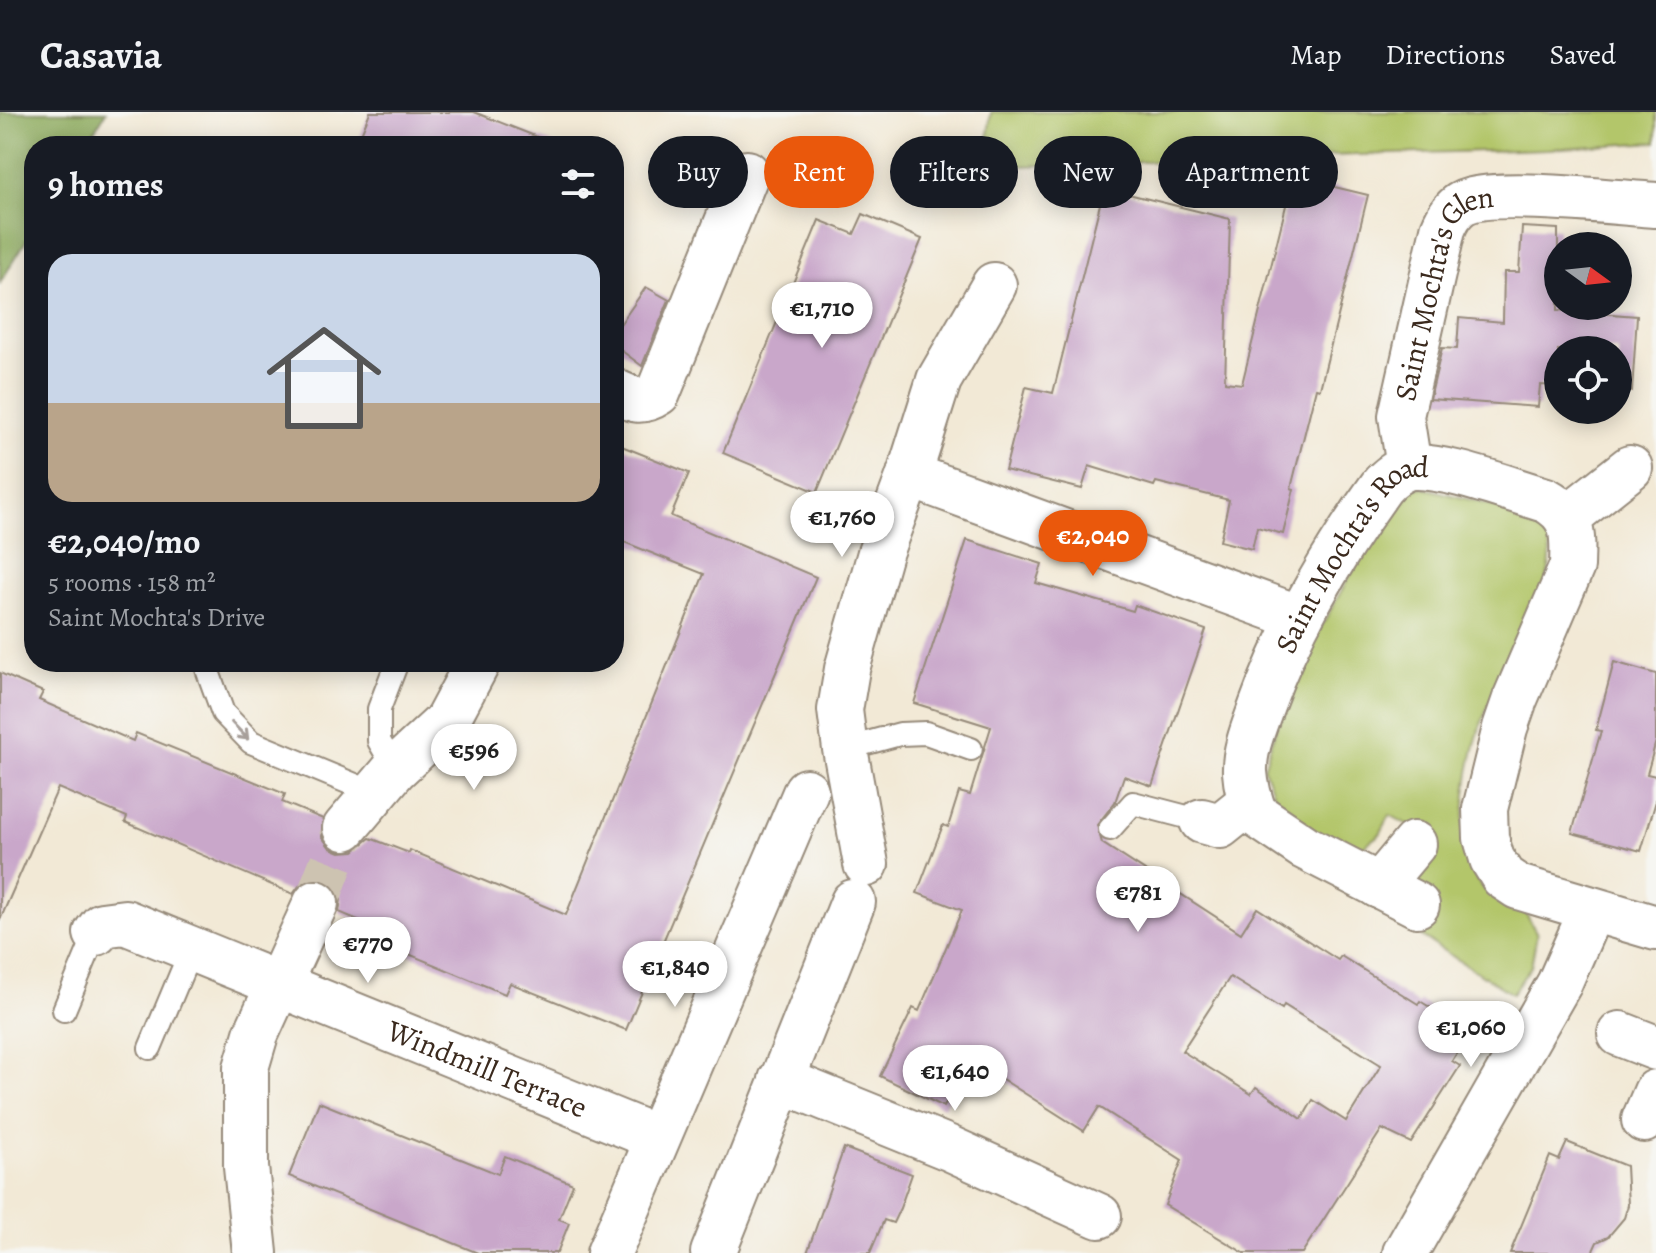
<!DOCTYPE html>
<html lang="en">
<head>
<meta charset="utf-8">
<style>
	:root { --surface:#171b24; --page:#20242c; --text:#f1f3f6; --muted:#9ea1a6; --line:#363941; --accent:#ea580c }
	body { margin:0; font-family:Alegreya,serif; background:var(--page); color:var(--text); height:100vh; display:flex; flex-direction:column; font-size:30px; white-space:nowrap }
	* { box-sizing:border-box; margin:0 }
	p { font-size:26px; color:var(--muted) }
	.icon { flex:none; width:44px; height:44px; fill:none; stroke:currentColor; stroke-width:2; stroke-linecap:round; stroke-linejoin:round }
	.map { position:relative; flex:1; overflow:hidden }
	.side { position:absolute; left:24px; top:24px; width:600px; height:536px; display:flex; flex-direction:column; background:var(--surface); border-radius:32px; box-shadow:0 4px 20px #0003 }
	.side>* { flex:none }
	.guide { position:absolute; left:648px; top:24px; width:760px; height:72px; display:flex; gap:16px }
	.needle { width:52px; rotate:105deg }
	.controls { position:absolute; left:1544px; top:120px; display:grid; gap:16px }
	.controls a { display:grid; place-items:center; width:88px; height:88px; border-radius:50%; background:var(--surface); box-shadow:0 4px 20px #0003; font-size:40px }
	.price { position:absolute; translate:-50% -68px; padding:0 18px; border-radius:28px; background:#fff; color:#222; font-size:26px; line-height:52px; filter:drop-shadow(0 2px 4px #0008) }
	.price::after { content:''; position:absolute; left:50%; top:48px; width:24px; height:18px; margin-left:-12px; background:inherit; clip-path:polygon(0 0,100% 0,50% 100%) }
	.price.on { background:var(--accent); color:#fff }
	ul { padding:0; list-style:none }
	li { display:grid; align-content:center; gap:16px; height:424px; padding:0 24px }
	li+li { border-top:2px solid var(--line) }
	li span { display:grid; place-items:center; height:248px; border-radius:24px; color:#555 }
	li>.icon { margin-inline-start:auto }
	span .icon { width:144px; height:144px; fill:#fffc; stroke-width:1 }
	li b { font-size:34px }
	h2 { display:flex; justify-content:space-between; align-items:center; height:96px; padding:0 24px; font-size:34px }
	.chip { padding:0 28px; border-radius:36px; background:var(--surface); box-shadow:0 4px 20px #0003; font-size:28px; line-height:72px }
	.chip.on { background:var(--accent); color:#fff }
	header { display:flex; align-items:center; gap:48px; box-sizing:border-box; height:112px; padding:0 40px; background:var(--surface); border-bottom:2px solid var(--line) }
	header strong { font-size:38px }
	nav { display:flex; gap:44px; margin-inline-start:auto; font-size:28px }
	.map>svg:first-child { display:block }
	.green { fill:#b3c66a; stroke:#777844; stroke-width:2 }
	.forest { fill:#8eab5e; stroke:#646a3e; stroke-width:2 }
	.building { fill:#c9a7ca; fill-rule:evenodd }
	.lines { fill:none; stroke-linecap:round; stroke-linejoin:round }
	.street-tunnel { stroke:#cdc3b1; stroke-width:44; stroke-dasharray:44 22; stroke-linecap:butt }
	.lane-casing { stroke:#968a7a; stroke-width:26 }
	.street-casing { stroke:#968a7a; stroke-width:48 }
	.lane { stroke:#fff; stroke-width:22 }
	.street { stroke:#fff; stroke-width:44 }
	.oneway { stroke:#a79f9a }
	.labels { text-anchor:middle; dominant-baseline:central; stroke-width:8; stroke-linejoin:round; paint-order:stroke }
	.street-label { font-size:30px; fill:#3b2a1e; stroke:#f6f6f2 }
</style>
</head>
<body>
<header>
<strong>Casavia</strong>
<nav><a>Map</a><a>Directions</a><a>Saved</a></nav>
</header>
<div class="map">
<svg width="1656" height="1141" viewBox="0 0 1656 1141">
	<rect width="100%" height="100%" fill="#f6f6f2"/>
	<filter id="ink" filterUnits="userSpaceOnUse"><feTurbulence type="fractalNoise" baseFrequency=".0125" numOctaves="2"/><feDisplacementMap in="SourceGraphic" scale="16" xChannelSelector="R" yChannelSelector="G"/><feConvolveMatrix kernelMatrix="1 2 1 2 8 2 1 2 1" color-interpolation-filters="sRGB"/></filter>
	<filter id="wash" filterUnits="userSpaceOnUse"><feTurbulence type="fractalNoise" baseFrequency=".006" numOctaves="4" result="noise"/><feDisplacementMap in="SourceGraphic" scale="32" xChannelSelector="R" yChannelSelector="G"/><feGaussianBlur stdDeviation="1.8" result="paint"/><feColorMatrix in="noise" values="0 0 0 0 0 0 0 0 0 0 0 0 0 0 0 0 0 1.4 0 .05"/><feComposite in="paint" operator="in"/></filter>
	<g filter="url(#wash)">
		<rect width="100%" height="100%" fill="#f2e9d6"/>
		<!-- green -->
		<g class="green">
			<polygon points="991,0 1656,0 1656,30 1547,37 984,55"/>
			<path d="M1420,375L1526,402C1544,412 1551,427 1550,448C1549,471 1533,495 1524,516C1510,547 1494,578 1482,610C1468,648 1452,737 1478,770C1490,786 1507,791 1524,798L1537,822L1531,854L1512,882L1422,825L1434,793L1417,780L1415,754L1426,723L1390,703L1380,722L1361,736L1343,734L1306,718L1275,686L1264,656L1286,582L1313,529L1394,386L1408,377Z"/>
		</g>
		<!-- forest -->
		<polygon class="forest" points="0,0 106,0 85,34 34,34 34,116 0,171"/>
		<g id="blocks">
			<!-- building -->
			<g class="building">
				<polygon points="370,0 474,0 555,32 356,34"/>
				<polygon points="1293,65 1368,83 1320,277 1316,276 1291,376 1294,377 1283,422 1257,415 1252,437 1220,429 1229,388 1156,370 1154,374 1089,354 1082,377 1005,358 1026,275 1053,281 1104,76 1230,107 1225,270 1242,272"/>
				<polygon points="863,102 922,127 817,380 723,341 819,108 854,122"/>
				<polygon points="1522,115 1558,117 1558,198 1637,204 1632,279 1618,278 1618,238 1558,238 1558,274 1540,273 1538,295 1430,287 1442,236 1457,237 1459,206 1503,210 1504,160 1519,160"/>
				<polygon points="646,175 669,188 642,254 614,233 614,221"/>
				<polygon points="614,331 689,361 671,404 816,465 626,918 510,871 505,882 365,824 370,813 339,800 341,788 337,777 326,768 313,766 302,770 293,782 125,710 127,705 58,676 0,808 0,561 43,580 39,588 133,629 136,621 285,682 282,690 323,707 322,725 330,736 340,740 354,739 370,726 409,741 410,738 566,803 704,462 614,426"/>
				<path d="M967,428L1042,452L1036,471L1133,499L1135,493L1206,518L1152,674L1124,664L1115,690L1097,713L1102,731L1241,821L1257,796L1338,848L1341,844L1418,892L1420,889L1470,920L1452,949L1460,954L1411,1031L1382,1017L1302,1141H1244L1165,1093L1182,1048L1099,995L1084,1019L969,946L944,995L880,964L913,896L919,899L962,798L917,781L943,713L948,715L959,680L970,683L991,615L914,591ZM1230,865L1282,897L1284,893L1381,953L1346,1009L1313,988L1302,1007L1256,975L1251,982L1182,939Z"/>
				<polygon points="1614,550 1656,562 1656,629 1647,662 1656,664 1656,689 1641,739 1572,721 1601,619 1596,618"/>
				<polygon points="319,990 498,1062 505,1044 573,1072 559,1107 569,1111 557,1141 478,1141 289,1064"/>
				<polygon points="1567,1030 1626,1054 1628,1093 1624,1106 1608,1125 1597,1130 1592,1141 1510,1141 1550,1044 1559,1048"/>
				<polygon points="844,1036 912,1062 900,1096 893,1111 884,1108 870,1141 807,1141"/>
			</g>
		</g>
	</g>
	<g filter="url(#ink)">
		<use href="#blocks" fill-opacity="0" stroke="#968a7a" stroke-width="2"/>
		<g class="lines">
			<!-- street-tunnel -->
			<polyline class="street-tunnel" points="316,791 345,716"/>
			<!-- lane casing -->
			<g class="lane-casing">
				<g id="lane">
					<polyline points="208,550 207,557 223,601 251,630 374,681"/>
					<polyline points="845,637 900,622 926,621 971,637"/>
					<polyline points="395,657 379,629 379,597 397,550"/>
					<polyline points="1110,717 1133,691 1202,709"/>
					<polyline points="64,898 96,821"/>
					<polyline points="150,936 191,838"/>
				</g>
			</g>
			<!-- street casing -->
			<g class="street-casing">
				<g id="street">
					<path d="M614,279C632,287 640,293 658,281L747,61"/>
					<path id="s1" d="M1409,355L1401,304L1443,117C1447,107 1452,98 1461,92C1488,75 1619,91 1656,93"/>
					<polyline points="909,363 1300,506"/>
					<polyline points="1568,405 1630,356"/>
					<polyline points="1202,709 1220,714 1250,690"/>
					<polyline points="345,716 395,657 446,610 478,550"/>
					<polyline points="866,752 845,637 840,598 847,557 880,441 909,363 939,268 994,173"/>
					<polyline points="1379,774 1414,732"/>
					<path id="s2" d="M1417,793L1304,735L1255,702C1250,689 1246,674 1245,660C1244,638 1254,615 1261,595C1289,517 1333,442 1381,375C1388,366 1401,356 1412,355C1446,353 1511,378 1546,388C1575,404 1573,424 1572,454L1515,587L1505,616L1485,697L1486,726L1492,747L1503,765L1518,775L1656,816"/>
					<path id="s3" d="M96,821L102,813L125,810L657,1026"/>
					<polyline points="1620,922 1656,936"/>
					<polyline points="781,968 949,1036 1099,1104"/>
					<polyline points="1644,1008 1656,980"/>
					<polyline points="255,1141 246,1055 246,956 256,922 316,791"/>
					<polyline points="609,1141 806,679"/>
					<polyline points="713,1141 853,790"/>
					<polyline points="1405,1141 1559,872 1591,799"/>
				</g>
			</g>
			<!-- lane -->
			<use href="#lane" class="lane"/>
			<!-- street -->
			<use href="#street" class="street"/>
		</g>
		<!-- one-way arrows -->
		<defs><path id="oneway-shaft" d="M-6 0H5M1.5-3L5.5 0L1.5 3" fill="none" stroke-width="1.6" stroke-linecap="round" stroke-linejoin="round" transform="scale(2)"/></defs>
		<use class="oneway" href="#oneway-shaft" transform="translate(240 619) rotate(46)"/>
	</g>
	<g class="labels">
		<!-- street labels -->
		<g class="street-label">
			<text stroke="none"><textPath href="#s1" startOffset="188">Saint Mochta's Glen</textPath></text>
			<text stroke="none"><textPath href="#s2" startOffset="480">Saint Mochta's Road</textPath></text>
			<text stroke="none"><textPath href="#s3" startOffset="424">Windmill Terrace</textPath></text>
		</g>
	</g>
</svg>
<div class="controls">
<a><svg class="needle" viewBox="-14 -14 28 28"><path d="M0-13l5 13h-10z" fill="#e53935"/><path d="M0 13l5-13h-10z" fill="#9ea1a6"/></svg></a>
<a><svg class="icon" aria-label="locate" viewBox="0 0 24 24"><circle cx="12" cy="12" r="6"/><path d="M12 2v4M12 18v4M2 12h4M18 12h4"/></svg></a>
</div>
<b class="price" style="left:822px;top:238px">€1,710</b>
<b class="price" style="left:842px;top:447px">€1,760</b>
<b class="price on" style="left:1093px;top:466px">€2,040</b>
<b class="price" style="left:474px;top:680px">€596</b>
<b class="price" style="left:1138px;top:822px">€781</b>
<b class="price" style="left:368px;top:873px">€770</b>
<b class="price" style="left:675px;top:897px">€1,840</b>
<b class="price" style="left:1471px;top:957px">€1,060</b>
<b class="price" style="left:955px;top:1001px">€1,640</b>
<div class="guide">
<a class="chip">Buy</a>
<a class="chip on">Rent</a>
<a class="chip">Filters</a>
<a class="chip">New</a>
<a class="chip">Apartment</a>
</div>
<section class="side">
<h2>9 homes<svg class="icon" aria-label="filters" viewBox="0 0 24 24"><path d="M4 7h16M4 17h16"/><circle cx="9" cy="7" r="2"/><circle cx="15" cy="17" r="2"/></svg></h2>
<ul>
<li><span style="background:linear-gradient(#c9d6e8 60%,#b9a48a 0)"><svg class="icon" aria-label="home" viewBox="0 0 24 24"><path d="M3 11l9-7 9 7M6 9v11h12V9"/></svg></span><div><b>€2,040/mo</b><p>5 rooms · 158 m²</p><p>Saint Mochta's Drive</p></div></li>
</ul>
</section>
</div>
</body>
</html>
